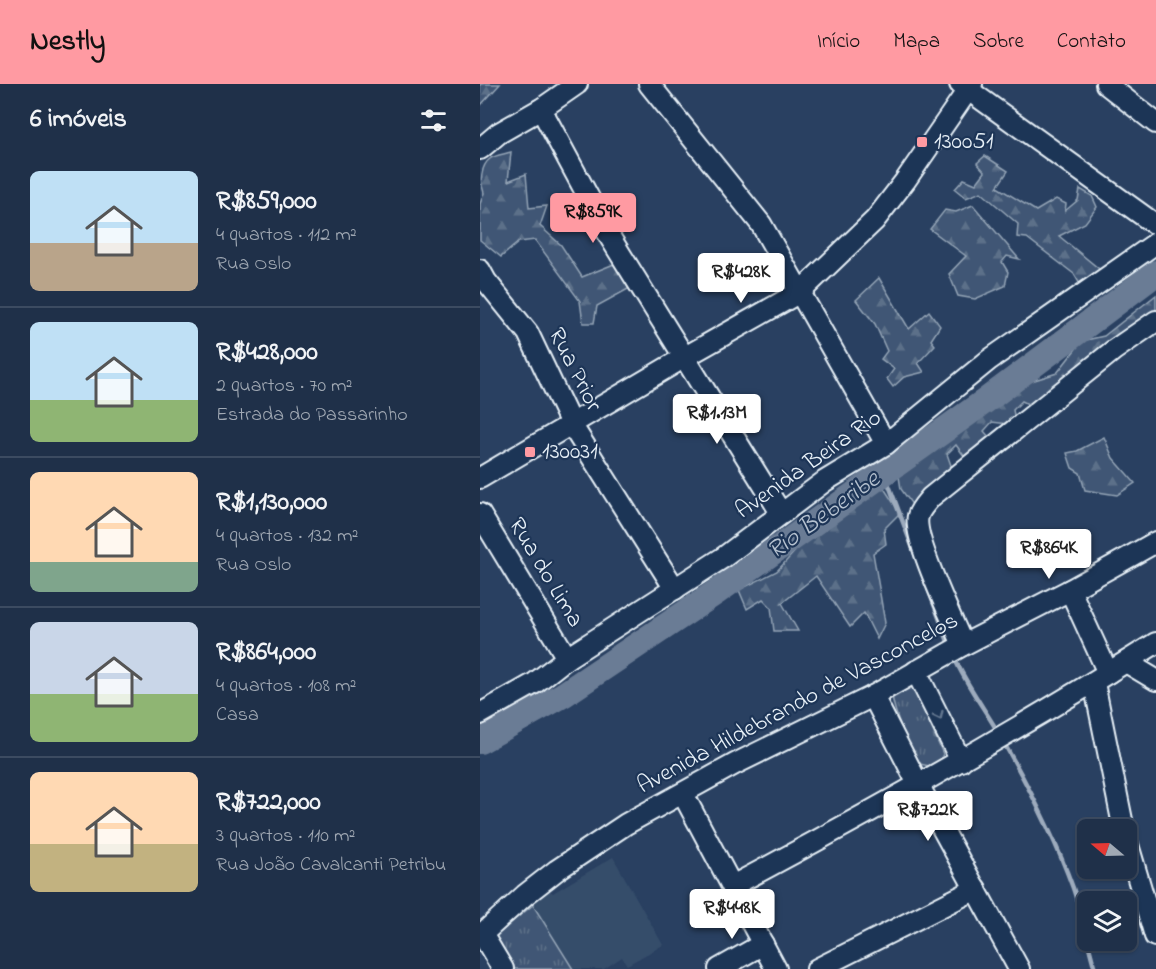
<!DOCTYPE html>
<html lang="pt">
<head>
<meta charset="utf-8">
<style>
	:root { --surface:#1f3049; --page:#2c3c53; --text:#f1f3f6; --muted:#a1a9b4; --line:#3c4b61; --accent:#ff9aa2 }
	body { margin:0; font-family:"Indie Flower",sans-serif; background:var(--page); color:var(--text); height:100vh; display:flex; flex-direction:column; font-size:22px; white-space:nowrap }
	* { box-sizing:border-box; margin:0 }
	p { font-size:20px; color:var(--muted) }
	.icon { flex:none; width:33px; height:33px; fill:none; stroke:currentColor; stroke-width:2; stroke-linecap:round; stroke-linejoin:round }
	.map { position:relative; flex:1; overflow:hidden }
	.side { display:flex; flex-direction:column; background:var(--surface); width:480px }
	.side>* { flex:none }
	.needle { width:39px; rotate:289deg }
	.controls { position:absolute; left:597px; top:735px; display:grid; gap:12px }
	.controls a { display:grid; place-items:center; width:60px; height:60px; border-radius:9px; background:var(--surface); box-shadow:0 2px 4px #0004,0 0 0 2px var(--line); font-size:30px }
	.price { position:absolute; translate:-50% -51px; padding:0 14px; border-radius:6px; background:#fff; color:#222; font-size:20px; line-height:39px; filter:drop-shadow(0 2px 3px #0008) }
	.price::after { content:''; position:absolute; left:50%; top:36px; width:18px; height:14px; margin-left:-9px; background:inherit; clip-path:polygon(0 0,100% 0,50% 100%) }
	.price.selected { background:var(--accent); color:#111 }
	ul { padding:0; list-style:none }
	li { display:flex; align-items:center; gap:18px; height:150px; padding:0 30px }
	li+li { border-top:2px solid var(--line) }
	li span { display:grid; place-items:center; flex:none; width:168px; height:120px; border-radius:9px; color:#555 }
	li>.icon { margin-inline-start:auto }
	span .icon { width:72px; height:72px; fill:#fffc; stroke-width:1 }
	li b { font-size:26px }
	h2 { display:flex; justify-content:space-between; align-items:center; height:72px; padding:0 30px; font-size:26px }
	header { display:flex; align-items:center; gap:36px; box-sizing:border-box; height:84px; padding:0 30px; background:var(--accent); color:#111 }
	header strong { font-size:28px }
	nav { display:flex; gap:33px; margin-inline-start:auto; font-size:21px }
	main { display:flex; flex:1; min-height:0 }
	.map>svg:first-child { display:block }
	.built { fill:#364d6b }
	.forest { fill:url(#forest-firs); stroke:#94a4b6; stroke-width:1.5 }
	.park { fill:url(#park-tufts); stroke:#94a4b6; stroke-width:1.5 }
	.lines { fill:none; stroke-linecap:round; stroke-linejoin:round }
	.stream { stroke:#9dabbd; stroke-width:4.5 }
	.river { stroke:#6b7c95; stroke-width:26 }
	.minor-casing { stroke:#e8f1f8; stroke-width:24 }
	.minor { stroke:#1d3557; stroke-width:20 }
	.oneway { stroke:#64778f }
	.poi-dot { fill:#ff9aa2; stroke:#1d3557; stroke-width:2 }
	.labels { text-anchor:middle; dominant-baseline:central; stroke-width:4.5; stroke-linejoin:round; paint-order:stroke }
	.poi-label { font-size:24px; fill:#e8f1f8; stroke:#1d3557; text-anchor:start }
	.street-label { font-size:24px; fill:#e8f1f8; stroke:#1d3557 }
	.water-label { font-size:26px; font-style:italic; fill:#b6c2d0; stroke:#1d3557 }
</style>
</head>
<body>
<header>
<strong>Nestly</strong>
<nav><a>Início</a><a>Mapa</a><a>Sobre</a><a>Contato</a></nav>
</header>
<main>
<section class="side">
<h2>6 imóveis<svg class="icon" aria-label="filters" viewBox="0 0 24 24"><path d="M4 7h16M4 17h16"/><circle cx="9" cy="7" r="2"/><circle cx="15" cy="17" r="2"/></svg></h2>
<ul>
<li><span style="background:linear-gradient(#bfe0f5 60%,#b9a48a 0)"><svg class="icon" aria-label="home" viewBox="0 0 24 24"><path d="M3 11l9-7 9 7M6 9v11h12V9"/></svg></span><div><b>R$859,000</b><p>4 quartos · 112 m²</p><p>Rua Oslo</p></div></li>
<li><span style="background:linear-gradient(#bfe0f5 65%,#8fb573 0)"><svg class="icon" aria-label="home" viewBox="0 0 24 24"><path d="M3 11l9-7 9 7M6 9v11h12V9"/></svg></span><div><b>R$428,000</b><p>2 quartos · 70 m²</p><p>Estrada do Passarinho</p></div></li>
<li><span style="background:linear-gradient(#ffd9b3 75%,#7fa58c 0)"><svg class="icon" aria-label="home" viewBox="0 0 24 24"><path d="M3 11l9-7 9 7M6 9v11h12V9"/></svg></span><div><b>R$1,130,000</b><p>4 quartos · 132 m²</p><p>Rua Oslo</p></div></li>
<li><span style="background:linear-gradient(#c9d6e8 60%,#8fb573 0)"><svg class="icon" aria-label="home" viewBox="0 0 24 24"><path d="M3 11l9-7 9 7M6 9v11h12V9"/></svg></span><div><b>R$864,000</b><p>4 quartos · 108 m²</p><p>Casa</p></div></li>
<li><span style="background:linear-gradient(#ffd9b3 60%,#c2b280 0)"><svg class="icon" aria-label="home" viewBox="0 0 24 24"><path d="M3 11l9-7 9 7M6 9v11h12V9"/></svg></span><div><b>R$722,000</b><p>3 quartos · 110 m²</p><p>Rua João Cavalcanti Petribu</p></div></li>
</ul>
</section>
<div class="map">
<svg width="676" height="885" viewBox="0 0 676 885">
	<defs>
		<pattern id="forest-firs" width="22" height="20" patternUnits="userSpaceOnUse" patternTransform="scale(1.5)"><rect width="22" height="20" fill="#415774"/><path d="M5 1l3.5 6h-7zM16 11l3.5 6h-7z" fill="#5c7089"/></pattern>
		<pattern id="park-tufts" width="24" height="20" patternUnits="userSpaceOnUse" patternTransform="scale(1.5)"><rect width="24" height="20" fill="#415774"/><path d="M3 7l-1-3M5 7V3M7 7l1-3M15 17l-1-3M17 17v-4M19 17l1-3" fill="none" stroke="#5c7089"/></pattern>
	</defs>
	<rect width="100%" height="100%" fill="#294061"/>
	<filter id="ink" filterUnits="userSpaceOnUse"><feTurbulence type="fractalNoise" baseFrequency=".0167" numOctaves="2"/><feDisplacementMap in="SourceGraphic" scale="12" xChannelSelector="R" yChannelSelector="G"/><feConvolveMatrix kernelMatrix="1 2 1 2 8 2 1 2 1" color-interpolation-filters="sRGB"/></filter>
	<g filter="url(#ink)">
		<!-- built -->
		<polygon class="built" points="133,773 183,861 147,881 142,873 124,885 93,885 53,821 68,806 73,809"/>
		<!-- forest -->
		<g class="forest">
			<polygon points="0,0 20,0 0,22"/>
			<path d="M31,68L28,97L46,90L49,124L67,122L60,142L81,161L102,193L139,178L159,199L117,222L114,239H103L100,217L55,156L39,158L21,173L0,156V120L4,109C0,98 0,82 11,74C16,71 25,70 31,68Z"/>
			<polygon points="505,72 528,87 517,103 556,127 576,115 586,120 585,127 598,116 600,105 612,112 617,123 605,139 579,152 624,189 601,202 594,190 547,154 537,153 538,140 501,108 486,114 475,105 484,95 496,100 505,88 497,79"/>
			<polygon points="493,121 539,175 527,172 522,178 528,188 525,202 495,215 478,212 469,190 486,172 450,145 465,126 476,128"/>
			<polygon points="399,194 429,245 449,227 460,242 451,256 455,261 438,279 444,288 424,293 413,303 407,295 414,285 401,275 407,267 395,240 376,216"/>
			<polygon points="676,211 676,231 556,324 542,317 533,326 536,341 512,338 504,347 516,361 487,376 476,361 467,370 474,390 433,422 421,405 418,386 478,347 545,299 577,289 602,257 624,252"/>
			<polygon points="624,353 633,374 655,399 637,411 605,406 600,389 592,384 587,369 597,367"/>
			<polygon points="400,398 420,429 404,445 406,460 393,469 405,539 397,555 384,529 370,543 336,492 302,519 318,547 294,547 291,523 283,515 267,525 259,506 297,487 331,450"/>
		</g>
		<!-- park -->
		<g class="park">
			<path d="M432,599L463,670L460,676L449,682L440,680C427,655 417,640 412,612Z"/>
			<polygon points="53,821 93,885 30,885 11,855"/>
		</g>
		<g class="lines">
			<!-- stream -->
			<g class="stream">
				<polyline points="404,388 470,563"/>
				<path d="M474,573C485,598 501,620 515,643"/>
				<path d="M525,661C551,707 575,754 593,804C602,830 607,858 615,885"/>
			</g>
			<!-- river -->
			<polyline class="river" points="0,657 83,611 238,507 508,315 676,189"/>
			<!-- minor casing -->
			<g class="minor-casing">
				<g id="minor">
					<polyline points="169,0 281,140 406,360"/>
					<polyline points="480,0 676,141"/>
					<polyline points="626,0 676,39"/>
					<polyline points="61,25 131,155 301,429"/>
					<polyline points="0,65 19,49 61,25 97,0"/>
					<polyline points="0,186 6,197 48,249 91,340 195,505"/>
					<polyline points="0,394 205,273 320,208 395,136 425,97 492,0"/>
					<polyline points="0,430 87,574"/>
					<polyline points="590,506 628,589"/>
					<path d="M483,561C473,537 432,453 438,432C440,425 446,419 451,413L634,266L676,237"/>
					<polyline points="646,578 676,596"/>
					<polyline points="436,587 481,677"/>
					<polyline points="614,599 644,746"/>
					<polyline points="393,612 439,702 539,885"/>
					<polyline points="0,630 55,599 87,574 244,473 345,397 406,360 509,276 676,159"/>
					<polyline points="203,710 296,885"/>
					<polyline points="646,754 675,852"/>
					<path d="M252,802C396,726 538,646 676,559"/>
					<polyline points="2,850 23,885"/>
					<polyline points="0,852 45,811 77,786 146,740 255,680 393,612 483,561 590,506 676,458"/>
					<polyline points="239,885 283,860"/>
					<polyline points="337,885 496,805"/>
				</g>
			</g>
			<!-- minor -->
			<use href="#minor" class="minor"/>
		</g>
		<!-- one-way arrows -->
		<defs><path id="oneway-chevron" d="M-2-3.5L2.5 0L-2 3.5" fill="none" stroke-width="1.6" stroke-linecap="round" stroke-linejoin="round" transform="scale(1.5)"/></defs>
		<use class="oneway" href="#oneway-chevron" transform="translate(459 632) rotate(64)"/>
	</g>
	<!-- markers -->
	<g class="poi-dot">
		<rect x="436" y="52" width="12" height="12" rx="3"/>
		<rect x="44" y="362" width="12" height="12" rx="3"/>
	</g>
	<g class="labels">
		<!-- poi labels -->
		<g class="poi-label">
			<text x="454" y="58">130051</text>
			<text x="62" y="368">130031</text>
		</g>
		<!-- street labels -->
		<g class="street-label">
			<text transform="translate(94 286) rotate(63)">Rua Prior</text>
			<text transform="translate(329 381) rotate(-35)">Avenida Beira Rio</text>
			<text transform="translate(65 489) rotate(59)">Rua do Lima</text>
			<text transform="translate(318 620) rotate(-28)">Avenida Hildebrando de Vasconcelos</text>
		</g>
		<!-- water labels -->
		<g class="water-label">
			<text transform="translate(344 432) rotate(-36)">Rio Beberibe</text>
		</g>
	</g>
</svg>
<div class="controls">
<a><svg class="needle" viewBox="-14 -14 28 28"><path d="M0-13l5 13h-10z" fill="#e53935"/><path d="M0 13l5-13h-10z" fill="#a1a9b4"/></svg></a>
<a><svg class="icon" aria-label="layers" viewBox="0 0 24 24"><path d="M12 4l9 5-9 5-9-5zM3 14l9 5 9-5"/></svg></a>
</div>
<b class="price selected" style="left:113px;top:160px">R$859K</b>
<b class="price" style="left:261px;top:220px">R$428K</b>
<b class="price" style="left:237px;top:361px">R$1.13M</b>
<b class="price" style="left:569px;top:496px">R$864K</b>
<b class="price" style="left:448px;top:758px">R$722K</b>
<b class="price" style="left:252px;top:856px">R$448K</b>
</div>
</main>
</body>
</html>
